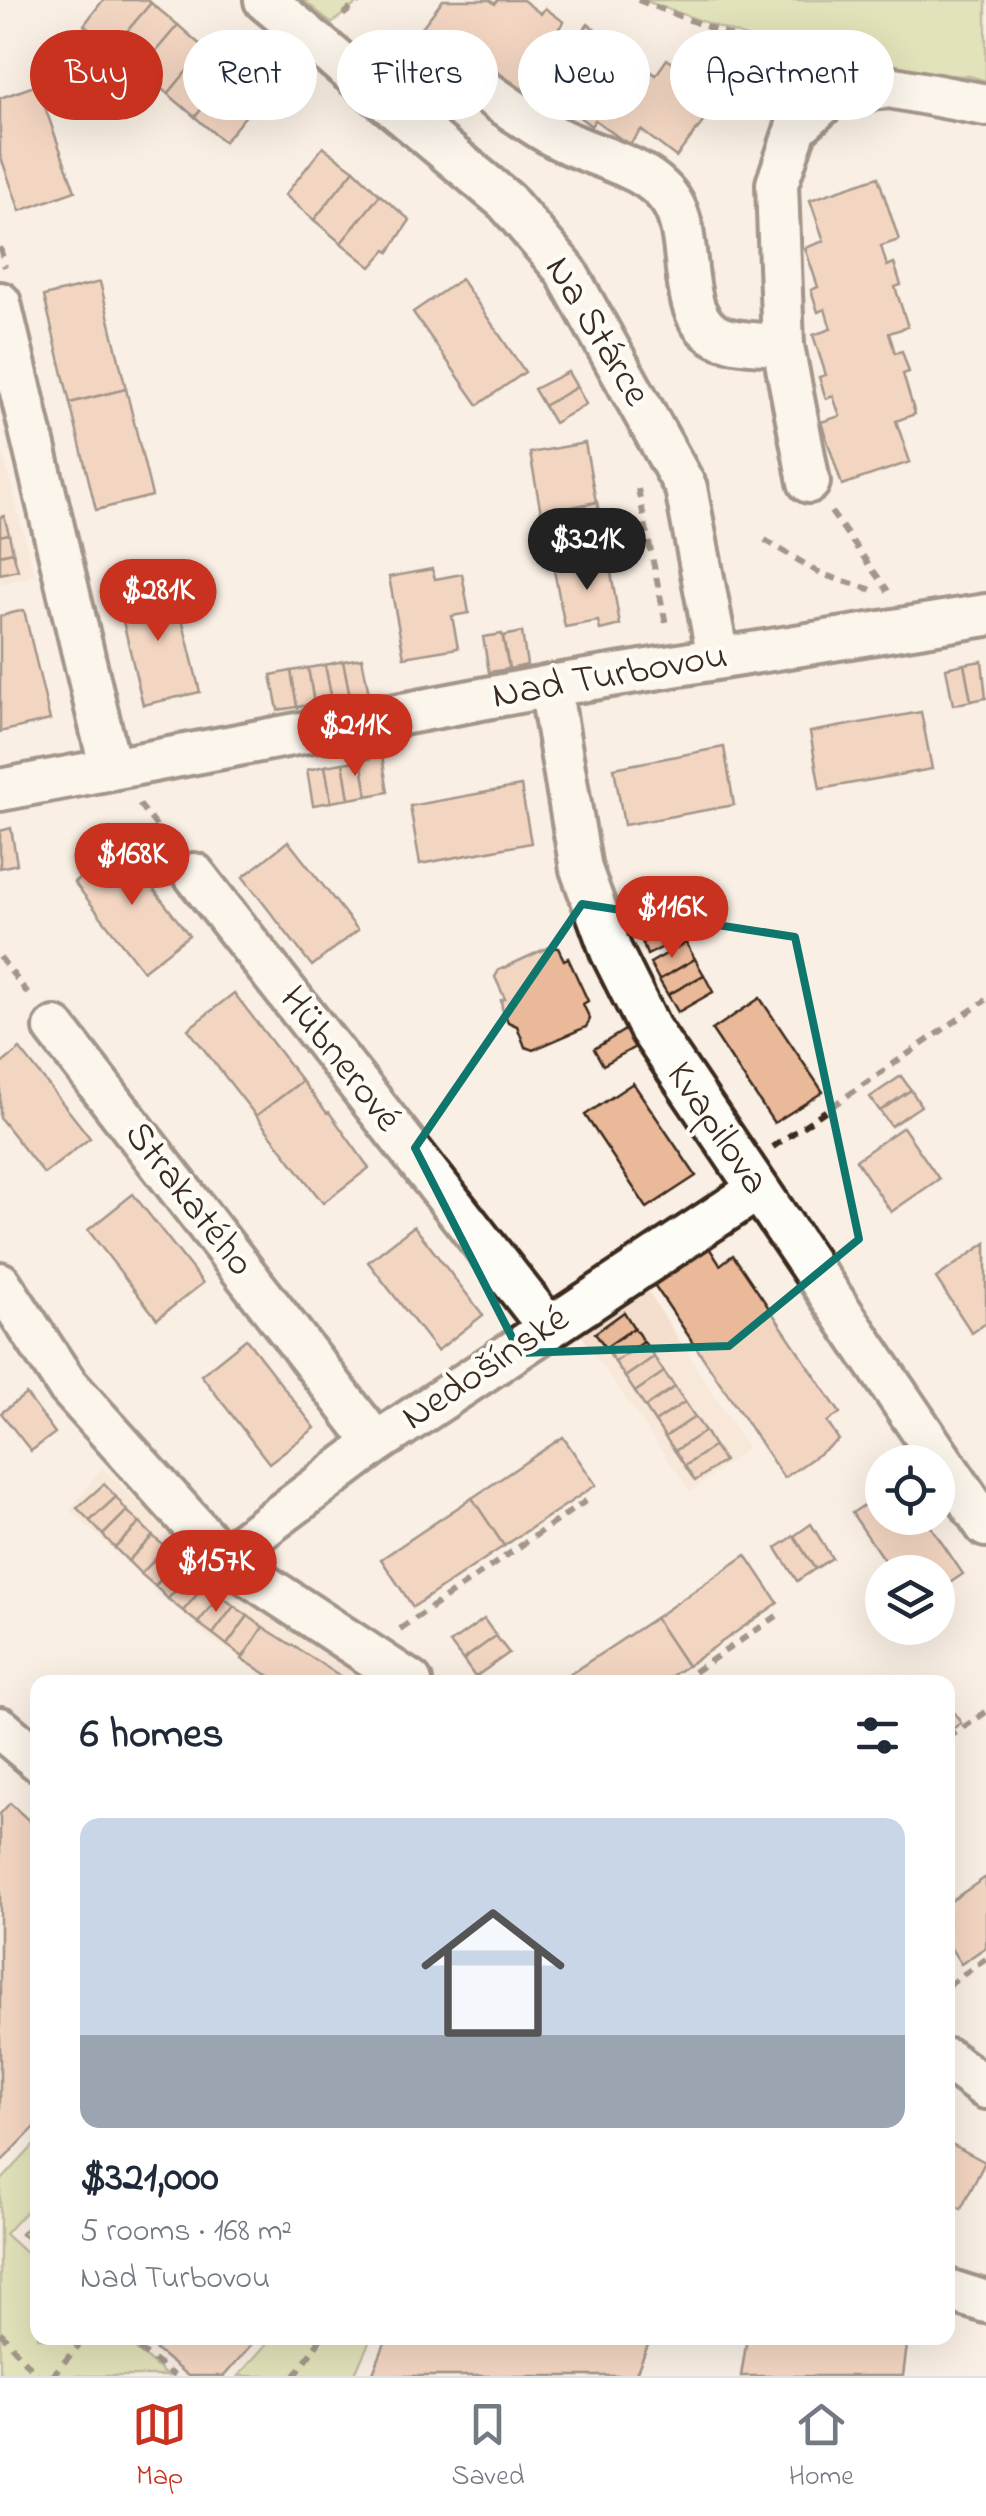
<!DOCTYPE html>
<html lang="en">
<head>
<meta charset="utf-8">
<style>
	:root { --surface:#fff; --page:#f2f2f3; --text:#1f2937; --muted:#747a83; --line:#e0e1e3; --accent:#c8321e }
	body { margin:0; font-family:"Indie Flower",sans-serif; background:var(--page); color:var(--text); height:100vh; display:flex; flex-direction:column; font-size:38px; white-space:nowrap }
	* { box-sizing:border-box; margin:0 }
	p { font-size:32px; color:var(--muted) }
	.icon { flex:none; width:55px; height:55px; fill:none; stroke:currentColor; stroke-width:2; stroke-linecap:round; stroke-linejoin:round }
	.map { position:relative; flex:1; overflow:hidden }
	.side { position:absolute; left:30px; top:1675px; width:925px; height:670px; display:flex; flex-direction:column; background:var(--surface); border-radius:20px; box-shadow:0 10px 40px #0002 }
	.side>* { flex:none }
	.banner { position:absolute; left:30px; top:30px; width:928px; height:90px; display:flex; gap:20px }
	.fabs { position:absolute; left:865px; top:1445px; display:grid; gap:20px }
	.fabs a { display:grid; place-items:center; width:90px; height:90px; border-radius:50%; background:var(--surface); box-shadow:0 10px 40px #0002; font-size:50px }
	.price { position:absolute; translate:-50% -85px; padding:0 22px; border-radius:35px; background:var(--accent); color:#fff; font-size:32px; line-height:65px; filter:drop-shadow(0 2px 5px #0008) }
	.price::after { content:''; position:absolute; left:50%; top:60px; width:30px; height:22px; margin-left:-15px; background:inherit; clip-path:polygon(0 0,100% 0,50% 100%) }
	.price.current { background:#222; color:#fff }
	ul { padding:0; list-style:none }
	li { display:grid; align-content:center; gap:20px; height:530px; padding:0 50px }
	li+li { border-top:2px solid var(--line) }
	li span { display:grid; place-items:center; height:310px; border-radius:20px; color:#555 }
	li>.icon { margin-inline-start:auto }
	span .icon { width:180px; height:180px; fill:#fffc; stroke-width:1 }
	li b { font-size:42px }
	h2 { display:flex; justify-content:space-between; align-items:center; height:120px; padding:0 50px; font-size:42px }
	.pill { padding:0 35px; border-radius:45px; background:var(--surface); box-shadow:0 10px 40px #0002; font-size:35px; line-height:90px }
	.pill.current { background:var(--accent); color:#fff }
	.tab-bar { display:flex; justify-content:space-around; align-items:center; height:140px; border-top:2px solid var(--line); background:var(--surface); font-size:28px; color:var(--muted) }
	.tab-bar a { display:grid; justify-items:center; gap:5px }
	.tab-bar .current { color:var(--accent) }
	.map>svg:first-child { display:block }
	.built { fill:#f4dfce }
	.green { fill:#c5d488; stroke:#807f53; stroke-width:2.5 }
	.building { fill:#eab99a; stroke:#3b2a1e; stroke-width:2.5 }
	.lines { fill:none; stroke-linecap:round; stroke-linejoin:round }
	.street-casing { stroke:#3b2a1e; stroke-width:48 }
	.path { stroke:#3b2a1e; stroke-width:6; stroke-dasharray:10 8; stroke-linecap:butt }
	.street { stroke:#fdfcf7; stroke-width:40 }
	.marked { fill:none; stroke:#0f766e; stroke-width:8; stroke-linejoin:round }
	.labels { text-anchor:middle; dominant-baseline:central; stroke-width:8; stroke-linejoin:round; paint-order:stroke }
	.street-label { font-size:40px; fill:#3b2a1e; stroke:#fdfcf7 }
</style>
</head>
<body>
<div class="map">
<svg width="986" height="2376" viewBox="0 0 986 2376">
	<rect width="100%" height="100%" fill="#f9efe4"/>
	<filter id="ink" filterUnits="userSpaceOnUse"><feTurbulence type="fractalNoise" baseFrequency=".01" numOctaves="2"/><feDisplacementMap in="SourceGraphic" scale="20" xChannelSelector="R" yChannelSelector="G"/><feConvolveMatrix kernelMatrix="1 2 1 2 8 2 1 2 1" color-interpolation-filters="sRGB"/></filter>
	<g filter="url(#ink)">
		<!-- built -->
		<g class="built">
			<polygon points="0,442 34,575 0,584"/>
			<polygon points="645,1286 747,1448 691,1492 576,1328"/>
			<polygon points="102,1468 180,1543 308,1640 373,1682 279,1682 208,1637 70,1510"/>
		</g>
		<!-- green -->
		<g class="green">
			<polygon points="303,0 361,0 332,23"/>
			<polygon points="643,0 986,0 986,81 970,76 844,72"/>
			<polygon points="37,2142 37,2199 5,2234 37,2263 38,2338 123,2338 167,2376 0,2376 0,2182"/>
			<polygon points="272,2338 371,2338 354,2376 238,2376"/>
		</g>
		<!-- building -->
		<g class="building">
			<polygon points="103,0 147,0 151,3 112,49 84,25"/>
			<polygon points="443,0 490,0 495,4 498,0 523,0 541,14 545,8 564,22 559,28 577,40 588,24 620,49 625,43 644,57 639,63 656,75 667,59 720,100 676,157 641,130 629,145 595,120 591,126 573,112 577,107 561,95 549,111 515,85 511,91 493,76 497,71 481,59 469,75 416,35"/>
			<polygon points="151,3 178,25 139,71 112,49"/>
			<polygon points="178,25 205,49 168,94 139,71"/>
			<polygon points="259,39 281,58 274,66 277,68 260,87 236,67"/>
			<polygon points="205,49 232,72 195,117 168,94"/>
			<polygon points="232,72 262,96 224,142 195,117"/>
			<polygon points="37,85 75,191 20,211 0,155 0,98"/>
			<polygon points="323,147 354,170 314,220 285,195"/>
			<polygon points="354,170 380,195 341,243 314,220"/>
			<polygon points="878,177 899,240 881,246 887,266 894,263 901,285 895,287 908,327 889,333 895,353 902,351 909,372 903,374 915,414 896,421 910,462 842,485 821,422 840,416 833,396 826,399 819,377 826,375 813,335 831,329 825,309 818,312 811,290 818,287 805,248 824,241 810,200"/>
			<polygon points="380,195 410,220 389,252 386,250 371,267 341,243"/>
			<polygon points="461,279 525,372 478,405 413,312"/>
			<polygon points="100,282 126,389 70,403 44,296"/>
			<polygon points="568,372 577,387 544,406 534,389"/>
			<polygon points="577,387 586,404 554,423 544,406"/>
			<polygon points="126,389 152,496 96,510 70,403"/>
			<polygon points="585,443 596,502 541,513 530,453"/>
			<polygon points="597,502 607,554 550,563 540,516"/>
			<polygon points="4,516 9,534 0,536 0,517"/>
			<polygon points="9,534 13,552 0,555 0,536"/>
			<polygon points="13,552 18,570 0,574 0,555"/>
			<polygon points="608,555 620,625 600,630 598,621 565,627 553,565"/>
			<polygon points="432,569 435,579 462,574 469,613 452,616 458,648 404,657 389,577"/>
			<polygon points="173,582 200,692 143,705 117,596"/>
			<polygon points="24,610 50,720 0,732 0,616"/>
			<polygon points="522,632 527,665 509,669 503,636"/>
			<polygon points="502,634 509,669 489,672 483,637"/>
			<polygon points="362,658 369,694 350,697 343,661"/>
			<polygon points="343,661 350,697 332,701 325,665"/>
			<polygon points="982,661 986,698 971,701 964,664"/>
			<polygon points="964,664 971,701 953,705 946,668"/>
			<polygon points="325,665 332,701 314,704 308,668"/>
			<polygon points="308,668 314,704 297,707 291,671"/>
			<polygon points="291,671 297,707 278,710 271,675"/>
			<polygon points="921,712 932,769 820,789 810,732"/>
			<polygon points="724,747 734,805 624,825 614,768"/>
			<polygon points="382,756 388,792 367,796 361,760"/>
			<polygon points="361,760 367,796 349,799 343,763"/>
			<polygon points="343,763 349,799 331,802 325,766"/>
			<polygon points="325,766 331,802 313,805 307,770"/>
			<polygon points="521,786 531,843 420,864 410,806"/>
			<polygon points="11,828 17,864 0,868 0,831"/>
			<polygon points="288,841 358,930 312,966 243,877"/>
			<polygon points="120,846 189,935 143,971 74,882"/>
			<polygon points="658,887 666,904 633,920 625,904"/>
			<polygon points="666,904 673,920 640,936 633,920"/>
			<polygon points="673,920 681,938 647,955 640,936"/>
			<polygon points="686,943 695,959 659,980 650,963"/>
			<polygon points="549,947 558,948 564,960 568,958 588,1001 583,1004 590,1019 586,1027 533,1050 525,1047 517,1026 508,1022 502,1008 501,1000 505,999 495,977 499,970"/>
			<polygon points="695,959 704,975 668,995 659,980"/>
			<polygon points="704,975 713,992 678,1012 668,995"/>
			<polygon points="234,993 302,1081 256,1116 188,1029"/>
			<polygon points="760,998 823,1092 774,1123 712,1030"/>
			<polygon points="625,1030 635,1047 603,1065 594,1049"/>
			<polygon points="20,1049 90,1138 44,1174 0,1118 0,1065"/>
			<polygon points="901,1076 911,1090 880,1111 870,1097"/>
			<polygon points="302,1081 327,1113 329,1112 369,1168 323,1203 256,1116"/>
			<polygon points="633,1083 696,1176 647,1208 585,1115"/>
			<polygon points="911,1090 921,1106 891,1126 880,1111"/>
			<polygon points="903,1127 939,1179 891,1212 856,1160"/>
			<polygon points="133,1194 203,1283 157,1319 88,1230"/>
			<polygon points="414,1226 483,1315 437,1351 368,1262"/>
			<polygon points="986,1243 986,1323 972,1333 936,1278"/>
			<polygon points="708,1246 720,1265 733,1255 840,1413 827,1422 839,1440 784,1478 653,1283"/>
			<polygon points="624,1312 634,1328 605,1348 595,1333"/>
			<polygon points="634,1328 644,1342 615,1362 605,1348"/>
			<polygon points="246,1339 315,1428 269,1463 201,1375"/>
			<polygon points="644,1342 654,1357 625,1377 615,1362"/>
			<polygon points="654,1357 664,1372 635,1392 625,1377"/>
			<polygon points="664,1372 675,1387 645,1407 635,1392"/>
			<polygon points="675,1387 685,1402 655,1422 645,1407"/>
			<polygon points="26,1394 55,1433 31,1451 1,1413"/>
			<polygon points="685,1402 695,1417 665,1437 655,1422"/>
			<polygon points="695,1417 705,1431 675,1451 665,1437"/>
			<polygon points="705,1431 714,1446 685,1466 675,1451"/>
			<polygon points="563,1437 596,1485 504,1546 472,1498"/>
			<polygon points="714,1446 724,1461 695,1481 685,1466"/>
			<polygon points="104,1484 116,1497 90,1521 77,1508"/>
			<polygon points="882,1493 882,1518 925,1518 963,1574 938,1591 938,1572 892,1572 852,1513"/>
			<polygon points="116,1497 127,1511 103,1535 90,1521"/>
			<polygon points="472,1498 504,1546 413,1607 381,1559"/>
			<polygon points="127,1511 140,1523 115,1548 103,1535"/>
			<polygon points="140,1523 153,1536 128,1561 115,1548"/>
			<polygon points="811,1524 832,1558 815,1569 794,1536"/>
			<polygon points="153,1536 166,1548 141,1574 128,1561"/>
			<polygon points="794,1536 815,1569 797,1581 776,1548"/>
			<polygon points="166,1548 179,1560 155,1586 141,1574"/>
			<polygon points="746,1555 778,1603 687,1666 655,1618"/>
			<polygon points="179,1560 192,1572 168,1599 155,1586"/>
			<polygon points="192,1572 206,1584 183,1611 168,1599"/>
			<polygon points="206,1584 220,1595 198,1623 183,1611"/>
			<polygon points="220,1595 234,1606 213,1634 198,1623"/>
			<polygon points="234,1606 248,1616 227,1645 213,1634"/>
			<polygon points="248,1616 263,1627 243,1657 227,1645"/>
			<polygon points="655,1618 687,1666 662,1682 566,1682 564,1678"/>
			<polygon points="484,1619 496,1636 463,1660 450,1643"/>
			<polygon points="263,1627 350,1682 279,1682 242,1659"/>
			<polygon points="496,1636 509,1653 475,1677 463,1660"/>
			<polygon points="948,1703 961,1723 948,1732"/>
			<polygon points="10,1803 38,1829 38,2124 0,2163 0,1814"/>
			<polygon points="986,1877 986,1947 961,1964 948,1944 948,1903"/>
			<polygon points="948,2142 985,2162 961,2209 948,2201"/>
			<polygon points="38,2216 38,2246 21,2234"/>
			<polygon points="141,2338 257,2338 224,2376 188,2376"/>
			<polygon points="387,2338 651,2338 635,2376 372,2376"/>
			<polygon points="747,2338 908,2338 903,2376 741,2376"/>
		</g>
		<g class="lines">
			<!-- street casing -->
			<g class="street-casing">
				<g id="street">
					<polyline points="265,0 506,201 565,270 686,488 718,658"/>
					<path d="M475,84C500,101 525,120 552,135C588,157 646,163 671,201C697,240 673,320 722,338C740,344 764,343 783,346L809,482"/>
					<polyline points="0,303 110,767"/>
					<polyline points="783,346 777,184 796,128 836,92 889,87 986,105"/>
					<polyline points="550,686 581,869 611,951 650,1029 986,1526"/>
					<polyline points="0,790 550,686 986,615"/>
					<polyline points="194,874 549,1328"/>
					<polyline points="55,1028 376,1443"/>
					<polyline points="0,1283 67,1385 223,1558 411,1682"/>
					<polyline points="223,1558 376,1443 757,1190"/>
					<polyline points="0,1728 38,1760"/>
					<polyline points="948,2060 986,2088"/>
					<polyline points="948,2290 986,2302"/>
				</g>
			</g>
			<!-- path -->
			<g class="path">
				<polyline points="638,0 806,65"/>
				<polyline points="343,15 361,0"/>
				<polyline points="411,75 422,60 441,74"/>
				<polyline points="0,247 5,267"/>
				<polyline points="638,489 667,629"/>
				<polyline points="831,512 888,591"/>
				<polyline points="765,540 821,574 876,591"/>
				<polyline points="139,804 172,846"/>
				<polyline points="0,957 32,999"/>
				<polyline points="773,1147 986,1000"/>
				<polyline points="400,1629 587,1500"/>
				<polyline points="679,1682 777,1616"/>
				<polyline points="948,1738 986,1712"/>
				<polyline points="948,1985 986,1959"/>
				<polyline points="0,2332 37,2376"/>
				<polyline points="125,2338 174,2376"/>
				<polyline points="52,2376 85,2338"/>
				<polyline points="295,2376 321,2338"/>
			</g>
			<!-- street -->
			<use href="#street" class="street"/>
		</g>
	</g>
	<!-- marked area -->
	<path d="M0 0H986V2376H0ZM582,904L795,937L859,1239L729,1346L520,1353L415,1148Z" fill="#f9efe4" fill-opacity=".55" fill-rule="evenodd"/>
	<path class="marked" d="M582,904L795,937L859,1239L729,1346L520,1353L415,1148Z"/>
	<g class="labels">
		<!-- street labels -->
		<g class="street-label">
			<text transform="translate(596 332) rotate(59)">Na Stárce</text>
			<text transform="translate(610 677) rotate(-10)">Nad Turbovou</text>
			<text transform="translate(339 1060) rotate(52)">Hübnerové</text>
			<text transform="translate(716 1129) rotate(56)">Kvapilova</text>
			<text transform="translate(188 1200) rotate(52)">Strakatého</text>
			<text transform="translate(486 1369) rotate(-34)">Nedošínské</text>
		</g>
	</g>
</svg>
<div class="fabs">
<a><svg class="icon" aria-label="locate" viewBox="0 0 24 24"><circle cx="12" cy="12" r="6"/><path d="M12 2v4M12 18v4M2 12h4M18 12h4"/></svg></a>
<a><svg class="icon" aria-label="layers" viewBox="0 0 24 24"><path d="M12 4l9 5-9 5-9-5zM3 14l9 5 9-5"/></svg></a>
</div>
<b class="price current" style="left:587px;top:593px">$321K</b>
<b class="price" style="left:158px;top:644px">$281K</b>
<b class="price" style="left:355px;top:779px">$211K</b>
<b class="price" style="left:132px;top:908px">$168K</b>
<b class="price" style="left:672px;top:961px">$116K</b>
<b class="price" style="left:216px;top:1615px">$157K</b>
<div class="banner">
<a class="pill current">Buy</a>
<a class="pill">Rent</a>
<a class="pill">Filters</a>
<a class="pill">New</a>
<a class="pill">Apartment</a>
</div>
<section class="side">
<h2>6 homes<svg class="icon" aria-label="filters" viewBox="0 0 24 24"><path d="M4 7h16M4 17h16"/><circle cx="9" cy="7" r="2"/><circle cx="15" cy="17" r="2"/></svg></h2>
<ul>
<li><span style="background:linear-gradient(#c9d6e8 70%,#9aa5b1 0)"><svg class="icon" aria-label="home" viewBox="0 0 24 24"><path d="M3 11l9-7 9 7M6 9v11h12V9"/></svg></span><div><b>$321,000</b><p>5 rooms · 168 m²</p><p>Nad Turbovou</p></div></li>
</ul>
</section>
</div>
<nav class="tab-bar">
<a class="current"><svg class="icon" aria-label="map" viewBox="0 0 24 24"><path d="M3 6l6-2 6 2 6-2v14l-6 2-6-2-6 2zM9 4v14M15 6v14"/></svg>Map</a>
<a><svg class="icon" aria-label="saved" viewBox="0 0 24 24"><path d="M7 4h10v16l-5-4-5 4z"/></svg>Saved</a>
<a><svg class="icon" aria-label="home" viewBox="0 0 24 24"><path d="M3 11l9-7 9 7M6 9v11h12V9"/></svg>Home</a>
</nav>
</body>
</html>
